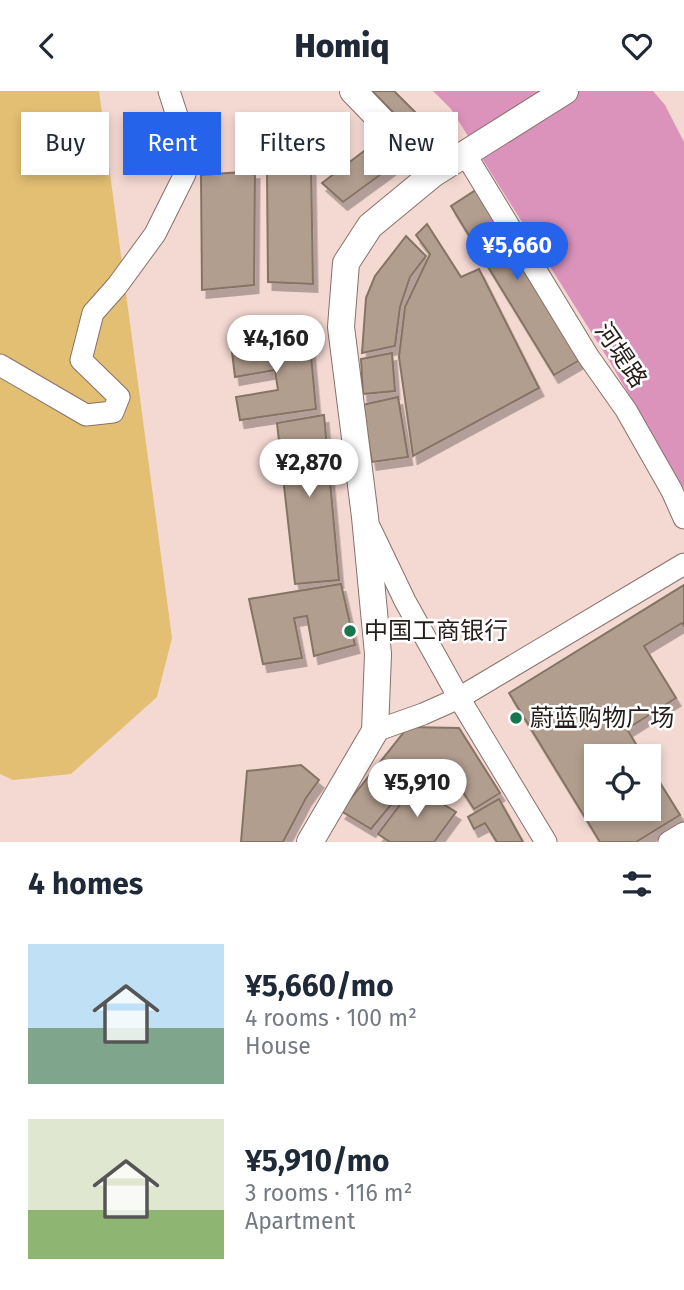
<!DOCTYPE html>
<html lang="en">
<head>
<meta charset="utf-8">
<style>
	:root { --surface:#fff; --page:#f6f6f7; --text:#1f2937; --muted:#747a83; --accent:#2563eb }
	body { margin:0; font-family:"Fira Sans","Noto Sans SC",sans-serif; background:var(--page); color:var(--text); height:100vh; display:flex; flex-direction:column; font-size:26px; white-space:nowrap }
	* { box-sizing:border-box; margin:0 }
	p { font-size:23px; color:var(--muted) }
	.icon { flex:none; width:38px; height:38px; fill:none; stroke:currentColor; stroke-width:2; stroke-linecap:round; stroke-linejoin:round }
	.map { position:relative; height:751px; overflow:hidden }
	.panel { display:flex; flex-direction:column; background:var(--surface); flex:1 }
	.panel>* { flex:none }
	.top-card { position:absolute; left:21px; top:21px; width:642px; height:63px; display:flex; gap:14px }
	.fabs { position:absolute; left:584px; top:653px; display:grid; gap:14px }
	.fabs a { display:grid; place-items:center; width:77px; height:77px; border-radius:0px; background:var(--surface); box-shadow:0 4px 10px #0003; font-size:35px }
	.price { position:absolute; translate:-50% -60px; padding:0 16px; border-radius:24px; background:#fff; color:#222; font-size:23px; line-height:46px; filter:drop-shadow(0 2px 4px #0008) }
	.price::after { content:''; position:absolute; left:50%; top:42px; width:21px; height:16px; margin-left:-10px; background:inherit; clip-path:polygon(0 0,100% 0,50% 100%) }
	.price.current { background:var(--accent); color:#fff }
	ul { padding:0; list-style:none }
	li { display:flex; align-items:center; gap:21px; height:175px; padding:0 28px }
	li span { display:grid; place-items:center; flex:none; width:196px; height:140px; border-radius:0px; color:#555 }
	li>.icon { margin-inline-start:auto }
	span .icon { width:84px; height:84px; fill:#fffc; stroke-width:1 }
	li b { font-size:30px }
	h2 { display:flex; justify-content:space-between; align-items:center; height:84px; padding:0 28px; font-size:30px }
	.pill { padding:0 24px; border-radius:0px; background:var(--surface); box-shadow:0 4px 10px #0003; font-size:24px; line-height:63px }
	.pill.current { background:var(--accent); color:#fff }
	header { display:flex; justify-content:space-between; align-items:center; height:91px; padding:0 28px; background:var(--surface); font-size:32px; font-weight:800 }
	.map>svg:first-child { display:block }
	.green { fill:#e3bf74 }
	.water { fill:#db92bb }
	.building { fill:#b29e8f; stroke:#857364; stroke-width:2; filter:url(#shadow) }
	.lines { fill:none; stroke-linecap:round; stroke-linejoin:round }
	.minor-casing { stroke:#88706a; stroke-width:23 }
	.major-casing { stroke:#88706a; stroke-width:28 }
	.minor { stroke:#fff; stroke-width:21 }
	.major { stroke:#fff; stroke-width:26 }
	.poi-dot { fill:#16774e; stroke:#fff; stroke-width:2.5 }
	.labels { text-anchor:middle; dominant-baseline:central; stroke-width:5; stroke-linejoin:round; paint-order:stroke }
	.street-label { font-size:24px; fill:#261d1a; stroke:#fff }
	.poi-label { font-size:24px; fill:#261d1a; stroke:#fff; text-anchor:start }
</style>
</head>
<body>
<header><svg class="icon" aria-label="back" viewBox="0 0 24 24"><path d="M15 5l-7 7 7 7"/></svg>Homiq<svg class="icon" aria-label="heart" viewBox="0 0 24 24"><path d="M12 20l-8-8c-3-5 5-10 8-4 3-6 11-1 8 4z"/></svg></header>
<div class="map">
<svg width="684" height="751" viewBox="0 0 684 751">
	<defs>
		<filter id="shadow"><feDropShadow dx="4.5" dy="8" stdDeviation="0" flood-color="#0004"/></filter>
	</defs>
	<rect width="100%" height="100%" fill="#f4d8d2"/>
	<!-- green -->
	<polygon class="green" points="0,0 99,0 172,547 157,606 71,683 13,689 0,683"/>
	<!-- water -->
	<polygon class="water" points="433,0 653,0 665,14 684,51 684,398 610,271 451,18"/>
	<!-- building -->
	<g class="building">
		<polygon points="372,0 394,0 432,38 421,46 413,38 410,42 391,24 394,22"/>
		<polygon points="385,44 406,65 343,111 322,92"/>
		<polygon points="311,76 313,193 268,191 267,79"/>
		<polygon points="255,80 254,194 202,199 201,84"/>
		<polygon points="479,97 583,267 554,284 451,115"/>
		<polygon points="427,133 461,186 479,178 539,297 413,365 399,266 405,216 430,163 416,144"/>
		<polygon points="406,145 426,165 410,186 400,216 395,255 362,262 366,207 375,185"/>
		<polygon points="309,243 316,318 240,329 236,306 278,299 275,279 235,286 231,252"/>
		<polygon points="392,262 395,300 363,303 361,268"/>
		<polygon points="398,306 408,366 372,371 362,314"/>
		<polygon points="324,324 339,489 295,493 277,332"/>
		<polygon points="341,493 355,554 314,565 307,525 294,527 302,567 263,573 249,508"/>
		<polygon points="684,494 684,535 682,532 644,555 676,607 627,638 643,665 597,665 597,718 649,718 649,674 680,724 636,751 600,751 509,602"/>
		<polygon points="408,636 459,637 500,702 474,718 448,678 419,680 371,738 341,720"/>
		<polygon points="301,674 319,689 306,707 283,751 241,751 247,680"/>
		<polygon points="414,695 456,721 434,751 390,751 378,743"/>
		<polygon points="499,708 523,751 497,751 485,732 474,738 468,726"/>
	</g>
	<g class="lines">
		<!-- minor casing -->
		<g class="minor-casing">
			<g id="minor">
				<polyline points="464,61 588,265 626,319 672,400 684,427"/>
				<polyline points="0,274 86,324 113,321 119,306 81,269 93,222 117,195 155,143 185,83 184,46 169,0"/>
				<polyline points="370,437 405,510 459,607 546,751"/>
				<polyline points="375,640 423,623 459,607 684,473"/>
				<polyline points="669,751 684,742"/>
			</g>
		</g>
		<!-- major casing -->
		<g class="major-casing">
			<g id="major">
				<polyline points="353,0 433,83"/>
				<polyline points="310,751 375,640 378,563 365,426 341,236 346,172 370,135 433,83 565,0"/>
			</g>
		</g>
		<!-- minor -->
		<use href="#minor" class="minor"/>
		<!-- major -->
		<use href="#major" class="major"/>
	</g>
	<!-- markers -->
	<g class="poi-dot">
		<circle cx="350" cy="540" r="7"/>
		<circle cx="516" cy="627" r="7"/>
	</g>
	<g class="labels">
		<!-- street labels -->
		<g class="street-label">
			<text transform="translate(621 264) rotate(56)">河堤路</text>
		</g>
		<!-- poi labels -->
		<g class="poi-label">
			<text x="364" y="540">中国工商银行</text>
			<text x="530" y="627">蔚蓝购物广场</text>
		</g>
	</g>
</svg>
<div class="fabs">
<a><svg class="icon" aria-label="locate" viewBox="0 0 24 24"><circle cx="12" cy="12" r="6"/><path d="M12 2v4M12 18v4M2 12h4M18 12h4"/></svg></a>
</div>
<b class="price current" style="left:517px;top:191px">¥5,660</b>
<b class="price" style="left:276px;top:284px">¥4,160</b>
<b class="price" style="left:309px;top:408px">¥2,870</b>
<b class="price" style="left:417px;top:728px">¥5,910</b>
<div class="top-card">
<a class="pill">Buy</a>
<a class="pill current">Rent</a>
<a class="pill">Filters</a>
<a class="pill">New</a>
</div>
</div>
<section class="panel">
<h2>4 homes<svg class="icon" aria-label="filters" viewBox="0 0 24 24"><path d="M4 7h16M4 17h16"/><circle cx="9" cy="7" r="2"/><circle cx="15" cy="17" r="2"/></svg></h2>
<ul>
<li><span style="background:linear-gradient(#bfe0f5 60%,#7fa58c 0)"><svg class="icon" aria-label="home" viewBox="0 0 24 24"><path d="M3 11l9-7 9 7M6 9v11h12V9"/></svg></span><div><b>¥5,660/mo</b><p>4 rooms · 100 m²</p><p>House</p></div></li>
<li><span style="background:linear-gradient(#dfe7d0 65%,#8fb573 0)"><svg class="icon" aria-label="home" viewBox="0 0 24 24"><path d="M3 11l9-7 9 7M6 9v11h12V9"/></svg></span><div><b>¥5,910/mo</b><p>3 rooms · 116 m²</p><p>Apartment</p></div></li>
</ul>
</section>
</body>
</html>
